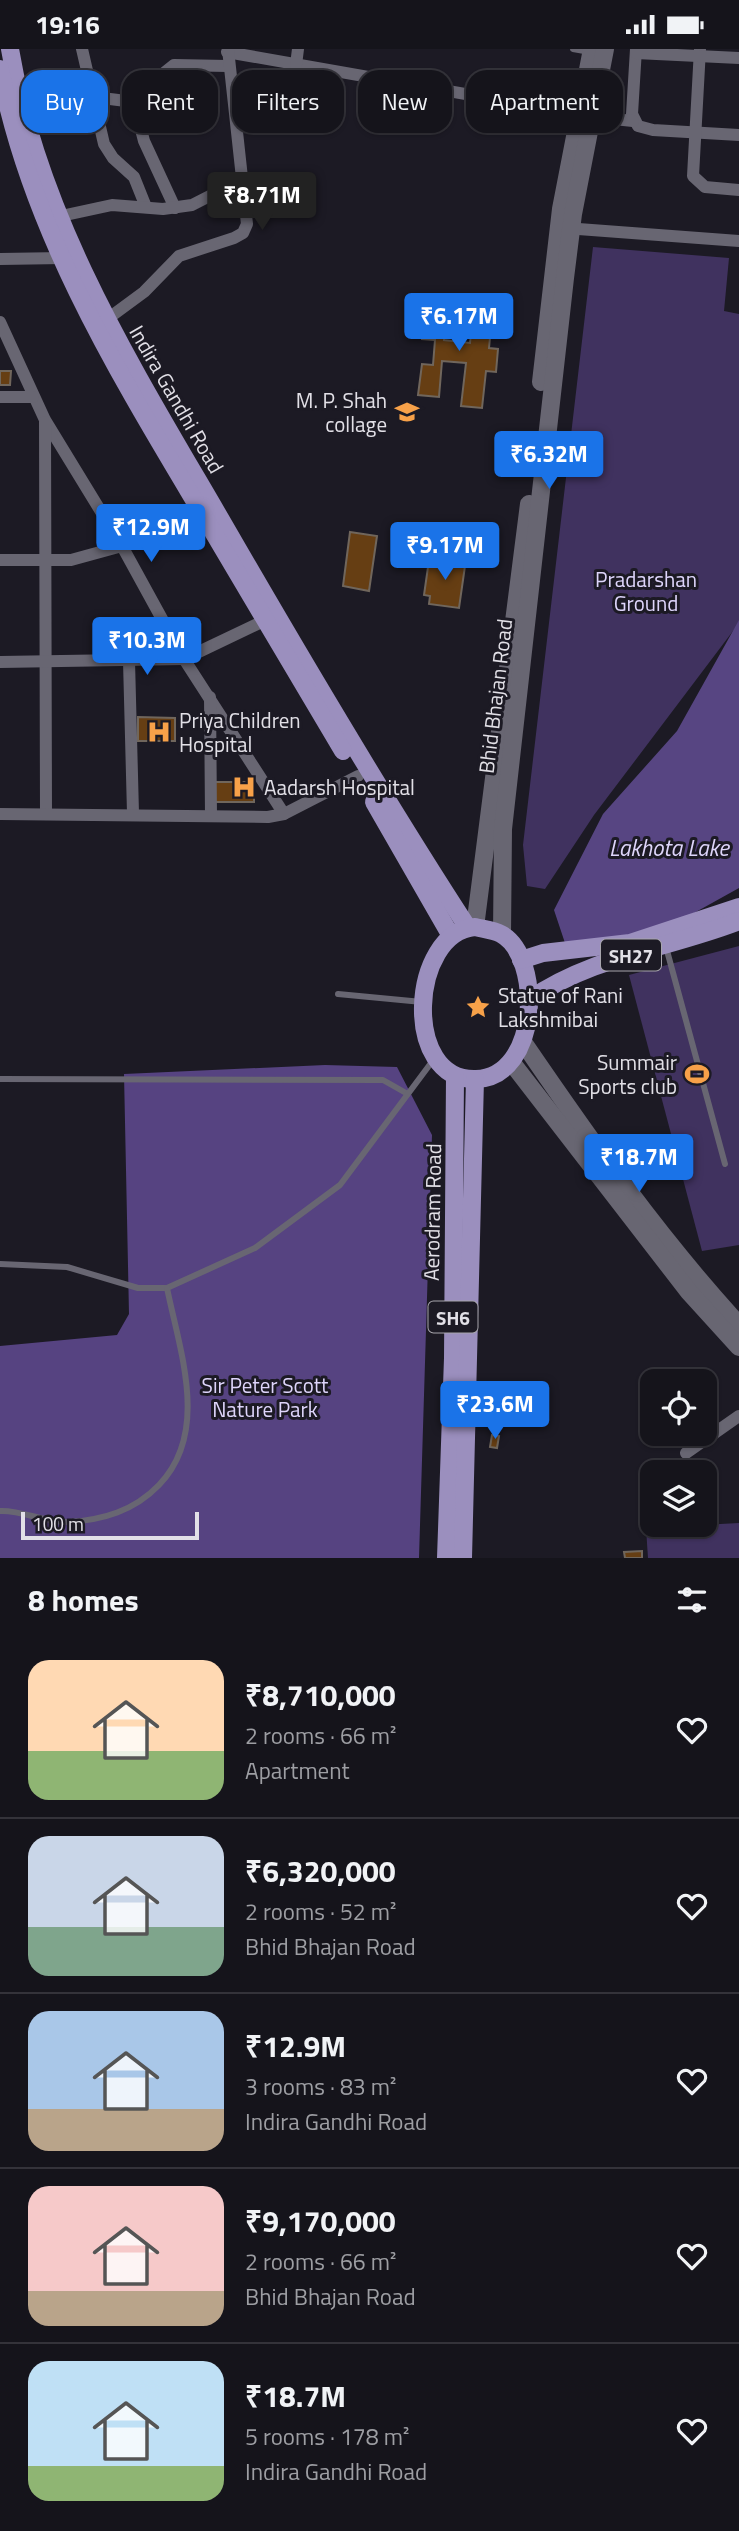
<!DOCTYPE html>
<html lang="en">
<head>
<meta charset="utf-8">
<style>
	:root { --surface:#15141b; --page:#1e1d24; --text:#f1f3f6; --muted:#9d9ea3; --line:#34333a; --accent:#1a73e8 }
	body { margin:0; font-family:"Titillium Web",sans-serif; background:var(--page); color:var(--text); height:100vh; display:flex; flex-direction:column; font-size:26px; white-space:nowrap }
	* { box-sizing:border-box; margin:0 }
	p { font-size:23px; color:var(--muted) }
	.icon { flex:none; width:38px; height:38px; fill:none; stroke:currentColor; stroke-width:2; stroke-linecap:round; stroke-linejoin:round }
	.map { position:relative; height:1509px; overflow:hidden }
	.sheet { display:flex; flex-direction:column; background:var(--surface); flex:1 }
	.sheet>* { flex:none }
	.hud { position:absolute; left:21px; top:21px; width:698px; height:63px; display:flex; gap:14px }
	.controls { position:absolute; left:640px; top:1320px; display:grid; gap:14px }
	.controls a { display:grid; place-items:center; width:77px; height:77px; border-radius:14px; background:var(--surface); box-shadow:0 2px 5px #0004,0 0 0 2px var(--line); font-size:35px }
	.scale { position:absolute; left:21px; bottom:18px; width:178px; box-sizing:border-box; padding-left:7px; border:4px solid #e2e0e7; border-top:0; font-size:19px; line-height:24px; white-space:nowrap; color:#e2e0e7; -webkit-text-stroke:5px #1c1a24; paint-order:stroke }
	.price { position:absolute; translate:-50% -60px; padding:0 16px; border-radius:7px; background:var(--accent); color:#fff; font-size:23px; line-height:46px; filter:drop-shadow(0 2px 4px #0008) }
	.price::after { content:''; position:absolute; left:50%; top:42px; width:21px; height:16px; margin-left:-10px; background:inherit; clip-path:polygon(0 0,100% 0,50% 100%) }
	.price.active { background:#222; color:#fff }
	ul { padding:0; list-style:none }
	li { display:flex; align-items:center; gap:21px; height:175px; padding:0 28px }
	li+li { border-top:2px solid var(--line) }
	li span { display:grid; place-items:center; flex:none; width:196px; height:140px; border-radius:21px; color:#555 }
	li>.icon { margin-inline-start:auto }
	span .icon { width:84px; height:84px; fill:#fffc; stroke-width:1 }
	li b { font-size:30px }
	h2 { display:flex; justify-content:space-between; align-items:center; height:84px; padding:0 28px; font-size:30px }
	.pill { padding:0 24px; border-radius:21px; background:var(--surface); box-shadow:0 2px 5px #0004,0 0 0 2px var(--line); font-size:24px; line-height:63px }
	.pill.active { background:var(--accent); color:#fff }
	.status { display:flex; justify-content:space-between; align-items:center; height:49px; padding:0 35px; background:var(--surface); direction:ltr }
	.status svg { height:19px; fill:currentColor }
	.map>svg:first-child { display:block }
	.green { fill:#40325f }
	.forest { fill:#564381 }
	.water { fill:#574582 }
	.building { fill:#663e13; stroke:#70665c; stroke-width:2 }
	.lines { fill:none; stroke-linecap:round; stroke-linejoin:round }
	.lane { stroke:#686672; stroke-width:6 }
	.street { stroke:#686672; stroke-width:12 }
	.secondary { stroke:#686672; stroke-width:18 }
	.primary { stroke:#9b8fbe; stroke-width:18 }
	.labels { text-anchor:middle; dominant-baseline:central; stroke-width:6; stroke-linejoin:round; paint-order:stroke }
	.shield { fill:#1c1a24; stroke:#a7a5ac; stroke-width:2 }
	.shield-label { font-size:19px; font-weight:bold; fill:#e2e0e7 }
	.street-label { font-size:21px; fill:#e2e0e7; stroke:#1c1a24 }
	.poi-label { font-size:21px; fill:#e2e0e7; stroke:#1c1a24; text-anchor:start }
	.park-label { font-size:21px; fill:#ded5fb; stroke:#1c1a24 }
	.water-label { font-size:23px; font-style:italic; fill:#ded5fa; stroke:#1c1a24 }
</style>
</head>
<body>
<div class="status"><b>19:16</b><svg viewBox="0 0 49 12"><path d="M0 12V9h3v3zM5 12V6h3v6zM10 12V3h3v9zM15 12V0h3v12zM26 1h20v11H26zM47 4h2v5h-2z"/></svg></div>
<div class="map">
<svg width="739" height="1509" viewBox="0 0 739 1509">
	<rect width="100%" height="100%" fill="#1c1a24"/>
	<!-- green -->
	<g class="green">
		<polygon points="593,198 729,209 724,262 739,265 739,574 594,766 545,840 527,837 523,796"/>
		<polygon points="739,897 739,1196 702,1202 629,926"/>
		<polygon points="739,1474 739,1509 648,1509 646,1479"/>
	</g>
	<!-- forest -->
	<polygon class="forest" points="325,1016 397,1018 432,1086 419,1509 0,1509 0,1297 117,1286 129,1265 124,1025"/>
	<!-- water -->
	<polygon class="water" points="739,571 739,839 694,864 609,897 565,894 554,861 603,765 677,682"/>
	<!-- building -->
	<g class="building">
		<polygon points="426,250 448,252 444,291 470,294 474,256 493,258 489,299 498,300 496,323 486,322 482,359 461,357 466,314 442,312 439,348 418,346 422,315 433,316 435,291 422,290"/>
		<polygon points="0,322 11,322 10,336 0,336"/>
		<polygon points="350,483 377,487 369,542 343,537"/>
		<polygon points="452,508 466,510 459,559 429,555 430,547 424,546 429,511 452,514"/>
		<polygon points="138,668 175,669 175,692 138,692"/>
		<rect x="215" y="733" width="39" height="20"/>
		<polygon points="492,1386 499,1387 497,1399 490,1398"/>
		<polygon points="642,1502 642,1509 625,1509 624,1503"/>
	</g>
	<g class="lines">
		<!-- lane -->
		<g class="lane">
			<polyline points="573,0 590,3"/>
			<polyline points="666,898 725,1115"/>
			<polyline points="338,945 422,953"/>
			<polyline points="0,1030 383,1031 406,1044"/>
			<polyline points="0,1215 67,1218 138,1239 167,1239 255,1199 340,1136 434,1010"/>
			<path d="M0,1462C23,1461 45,1474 68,1473C103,1471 134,1462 159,1436C210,1383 180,1303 167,1239"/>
		</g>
		<!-- street -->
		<g class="street">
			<polyline points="82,0 104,95 113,109 134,128 146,158"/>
			<polyline points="636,0 632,65 638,77 653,81 739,86"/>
			<polyline points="700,0 693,127 705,138 739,141"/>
			<polyline points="227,3 579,65"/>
			<polyline points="636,4 739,9"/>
			<polyline points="296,16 298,0"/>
			<polyline points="94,48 134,53 142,49 159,28 174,16 228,17"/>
			<polyline points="134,53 144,92 175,159"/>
			<polyline points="595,63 614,70 633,72"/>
			<polyline points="61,167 112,156 163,160 192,156 243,130"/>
			<polyline points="565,179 739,192"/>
			<polyline points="0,210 63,209"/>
			<polyline points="106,271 144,243 179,207 234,189 243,184 247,175 228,0"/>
			<polyline points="0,273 45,371 122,497 184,610 284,765"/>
			<polyline points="0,348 33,348"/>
			<polyline points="45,373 46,764"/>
			<polyline points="0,511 71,511 122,497"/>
			<polyline points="129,612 133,764"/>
			<polyline points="0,613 184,610 270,569"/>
			<polyline points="210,648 211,767"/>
			<polyline points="0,765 268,768 284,765 358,727"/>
			<polyline points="686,1404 739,1367"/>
		</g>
		<!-- secondary -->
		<g class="secondary">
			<polyline points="541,333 561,160 592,0"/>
			<polyline points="475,878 529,455"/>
			<polyline points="502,885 503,780 565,229 573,165 605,0"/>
			<path d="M523,993C590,1091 658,1188 739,1276"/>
			<polyline points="512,1014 689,1243 739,1298"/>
		</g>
		<!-- primary -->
		<g class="primary">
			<path d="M10,0C39,173 137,326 224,476C302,611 382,747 468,879"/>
			<path d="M0,20C30,181 120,327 203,466C250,544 296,624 343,702"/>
			<polyline points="374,753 451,887"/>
			<path d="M475,878C483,880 494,881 501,885C543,908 540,1028 476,1030C401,1033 410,883 475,878Z"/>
			<polyline points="521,911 543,904 630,894 739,858"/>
			<path d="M529,951C592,907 667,900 739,872"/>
			<polyline points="446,1509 453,1309 455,1027"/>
			<polyline points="463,1509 475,1030"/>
		</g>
	</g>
	<!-- icons -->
	<defs>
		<g id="university-bare" transform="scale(1.89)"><path d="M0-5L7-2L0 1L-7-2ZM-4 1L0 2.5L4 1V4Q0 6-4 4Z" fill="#f7a149" stroke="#1c1a24" stroke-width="2.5" paint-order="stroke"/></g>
		<g id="hospital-bare" transform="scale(1.89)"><path d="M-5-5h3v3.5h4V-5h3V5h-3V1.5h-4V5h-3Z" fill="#f7a149" stroke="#1c1a24" stroke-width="2.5" paint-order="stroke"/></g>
		<g id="sight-bare" transform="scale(1.89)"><path d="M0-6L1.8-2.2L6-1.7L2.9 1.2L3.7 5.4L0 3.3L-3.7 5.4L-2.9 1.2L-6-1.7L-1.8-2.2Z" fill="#f7a149" stroke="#1c1a24" stroke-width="2.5" paint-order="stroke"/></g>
		<g id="stadium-bare" transform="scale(1.89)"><path d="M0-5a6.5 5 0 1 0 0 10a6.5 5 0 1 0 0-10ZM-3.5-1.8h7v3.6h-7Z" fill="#f7a149" stroke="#1c1a24" stroke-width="2.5" paint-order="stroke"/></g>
	</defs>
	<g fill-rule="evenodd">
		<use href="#university-bare" x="407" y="363"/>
		<use href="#hospital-bare" x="159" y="683"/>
		<use href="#hospital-bare" x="244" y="738"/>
		<use href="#sight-bare" x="478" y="958"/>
		<use href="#stadium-bare" x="697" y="1025"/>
	</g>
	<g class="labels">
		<!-- shield labels -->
		<g class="shield">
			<rect x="601" y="890.5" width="60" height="31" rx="5"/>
			<rect x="428.5" y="1252.5" width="49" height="31" rx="5"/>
		</g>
		<g class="shield-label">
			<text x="631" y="906">SH27</text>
			<text x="453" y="1268">SH6</text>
		</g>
		<!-- street labels -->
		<g class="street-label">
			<text transform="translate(177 350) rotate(60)">Indira Gandhi Road</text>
			<text transform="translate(495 647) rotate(-83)">Bhid Bhajan Road</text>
			<text transform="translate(432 1163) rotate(-89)">Aerodram Road</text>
		</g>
		<!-- poi labels -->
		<g class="poi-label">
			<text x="387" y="351" text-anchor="end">M. P. Shah<tspan x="387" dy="24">collage</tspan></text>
			<text x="179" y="671">Priya Children<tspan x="179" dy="24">Hospital</tspan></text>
			<text x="264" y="738">Aadarsh Hospital</text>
			<text x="498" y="946">Statue of Rani<tspan x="498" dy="24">Lakshmibai</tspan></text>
			<text x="677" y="1013" text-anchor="end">Summair<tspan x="677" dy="24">Sports club</tspan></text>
		</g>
		<!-- park labels -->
		<g class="park-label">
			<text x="646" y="530">Pradarshan<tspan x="646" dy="24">Ground</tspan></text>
			<text x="265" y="1336">Sir Peter Scott<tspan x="265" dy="24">Nature Park</tspan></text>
		</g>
		<!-- water labels -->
		<g class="water-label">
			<text x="669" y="798">Lakhota Lake</text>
		</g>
	</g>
</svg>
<div class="controls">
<a><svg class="icon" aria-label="locate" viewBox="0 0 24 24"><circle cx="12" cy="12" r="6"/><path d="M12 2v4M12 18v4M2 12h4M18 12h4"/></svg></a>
<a><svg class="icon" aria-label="layers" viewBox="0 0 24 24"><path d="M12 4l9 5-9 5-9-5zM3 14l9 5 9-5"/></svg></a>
</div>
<div class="scale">100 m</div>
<b class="price active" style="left:262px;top:183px">₹8.71M</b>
<b class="price" style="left:459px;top:304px">₹6.17M</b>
<b class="price" style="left:549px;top:442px">₹6.32M</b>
<b class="price" style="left:151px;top:515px">₹12.9M</b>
<b class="price" style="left:445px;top:533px">₹9.17M</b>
<b class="price" style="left:147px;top:628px">₹10.3M</b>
<b class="price" style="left:639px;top:1145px">₹18.7M</b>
<b class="price" style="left:495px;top:1392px">₹23.6M</b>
<div class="hud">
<a class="pill active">Buy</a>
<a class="pill">Rent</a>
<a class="pill">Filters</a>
<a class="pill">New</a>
<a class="pill">Apartment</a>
</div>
</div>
<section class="sheet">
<h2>8 homes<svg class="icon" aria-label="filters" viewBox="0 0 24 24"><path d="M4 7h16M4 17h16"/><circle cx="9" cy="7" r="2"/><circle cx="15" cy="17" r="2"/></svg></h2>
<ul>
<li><span style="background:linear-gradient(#ffd9b3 65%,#8fb573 0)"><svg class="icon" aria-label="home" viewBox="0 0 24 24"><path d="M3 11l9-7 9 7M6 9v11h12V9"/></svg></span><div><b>₹8,710,000</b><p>2 rooms · 66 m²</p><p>Apartment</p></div><svg class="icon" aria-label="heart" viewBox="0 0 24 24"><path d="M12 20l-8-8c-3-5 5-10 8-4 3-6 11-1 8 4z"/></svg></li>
<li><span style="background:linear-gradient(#c9d6e8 65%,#7fa58c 0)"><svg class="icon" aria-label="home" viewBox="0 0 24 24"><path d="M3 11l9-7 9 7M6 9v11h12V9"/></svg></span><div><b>₹6,320,000</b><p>2 rooms · 52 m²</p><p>Bhid Bhajan Road</p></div><svg class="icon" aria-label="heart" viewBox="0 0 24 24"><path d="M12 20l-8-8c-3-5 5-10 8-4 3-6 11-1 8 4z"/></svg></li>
<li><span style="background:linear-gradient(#a9c7e8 70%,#b9a48a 0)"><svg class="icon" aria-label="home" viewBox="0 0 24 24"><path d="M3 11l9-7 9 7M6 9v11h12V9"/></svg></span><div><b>₹12.9M</b><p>3 rooms · 83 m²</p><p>Indira Gandhi Road</p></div><svg class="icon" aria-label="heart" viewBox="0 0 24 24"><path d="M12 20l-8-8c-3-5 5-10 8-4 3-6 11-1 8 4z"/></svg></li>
<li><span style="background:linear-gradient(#f6c9c9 75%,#b9a48a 0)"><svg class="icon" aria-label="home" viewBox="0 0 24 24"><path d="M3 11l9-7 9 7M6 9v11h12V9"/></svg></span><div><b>₹9,170,000</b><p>2 rooms · 66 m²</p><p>Bhid Bhajan Road</p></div><svg class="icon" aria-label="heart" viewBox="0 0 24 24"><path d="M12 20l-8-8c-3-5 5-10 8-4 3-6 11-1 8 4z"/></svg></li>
<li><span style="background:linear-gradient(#bfe0f5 75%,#8fb573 0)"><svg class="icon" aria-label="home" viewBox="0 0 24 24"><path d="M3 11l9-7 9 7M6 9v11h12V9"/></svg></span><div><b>₹18.7M</b><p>5 rooms · 178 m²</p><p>Indira Gandhi Road</p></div><svg class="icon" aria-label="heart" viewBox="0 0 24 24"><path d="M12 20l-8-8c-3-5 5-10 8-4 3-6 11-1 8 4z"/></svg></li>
</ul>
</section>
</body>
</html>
